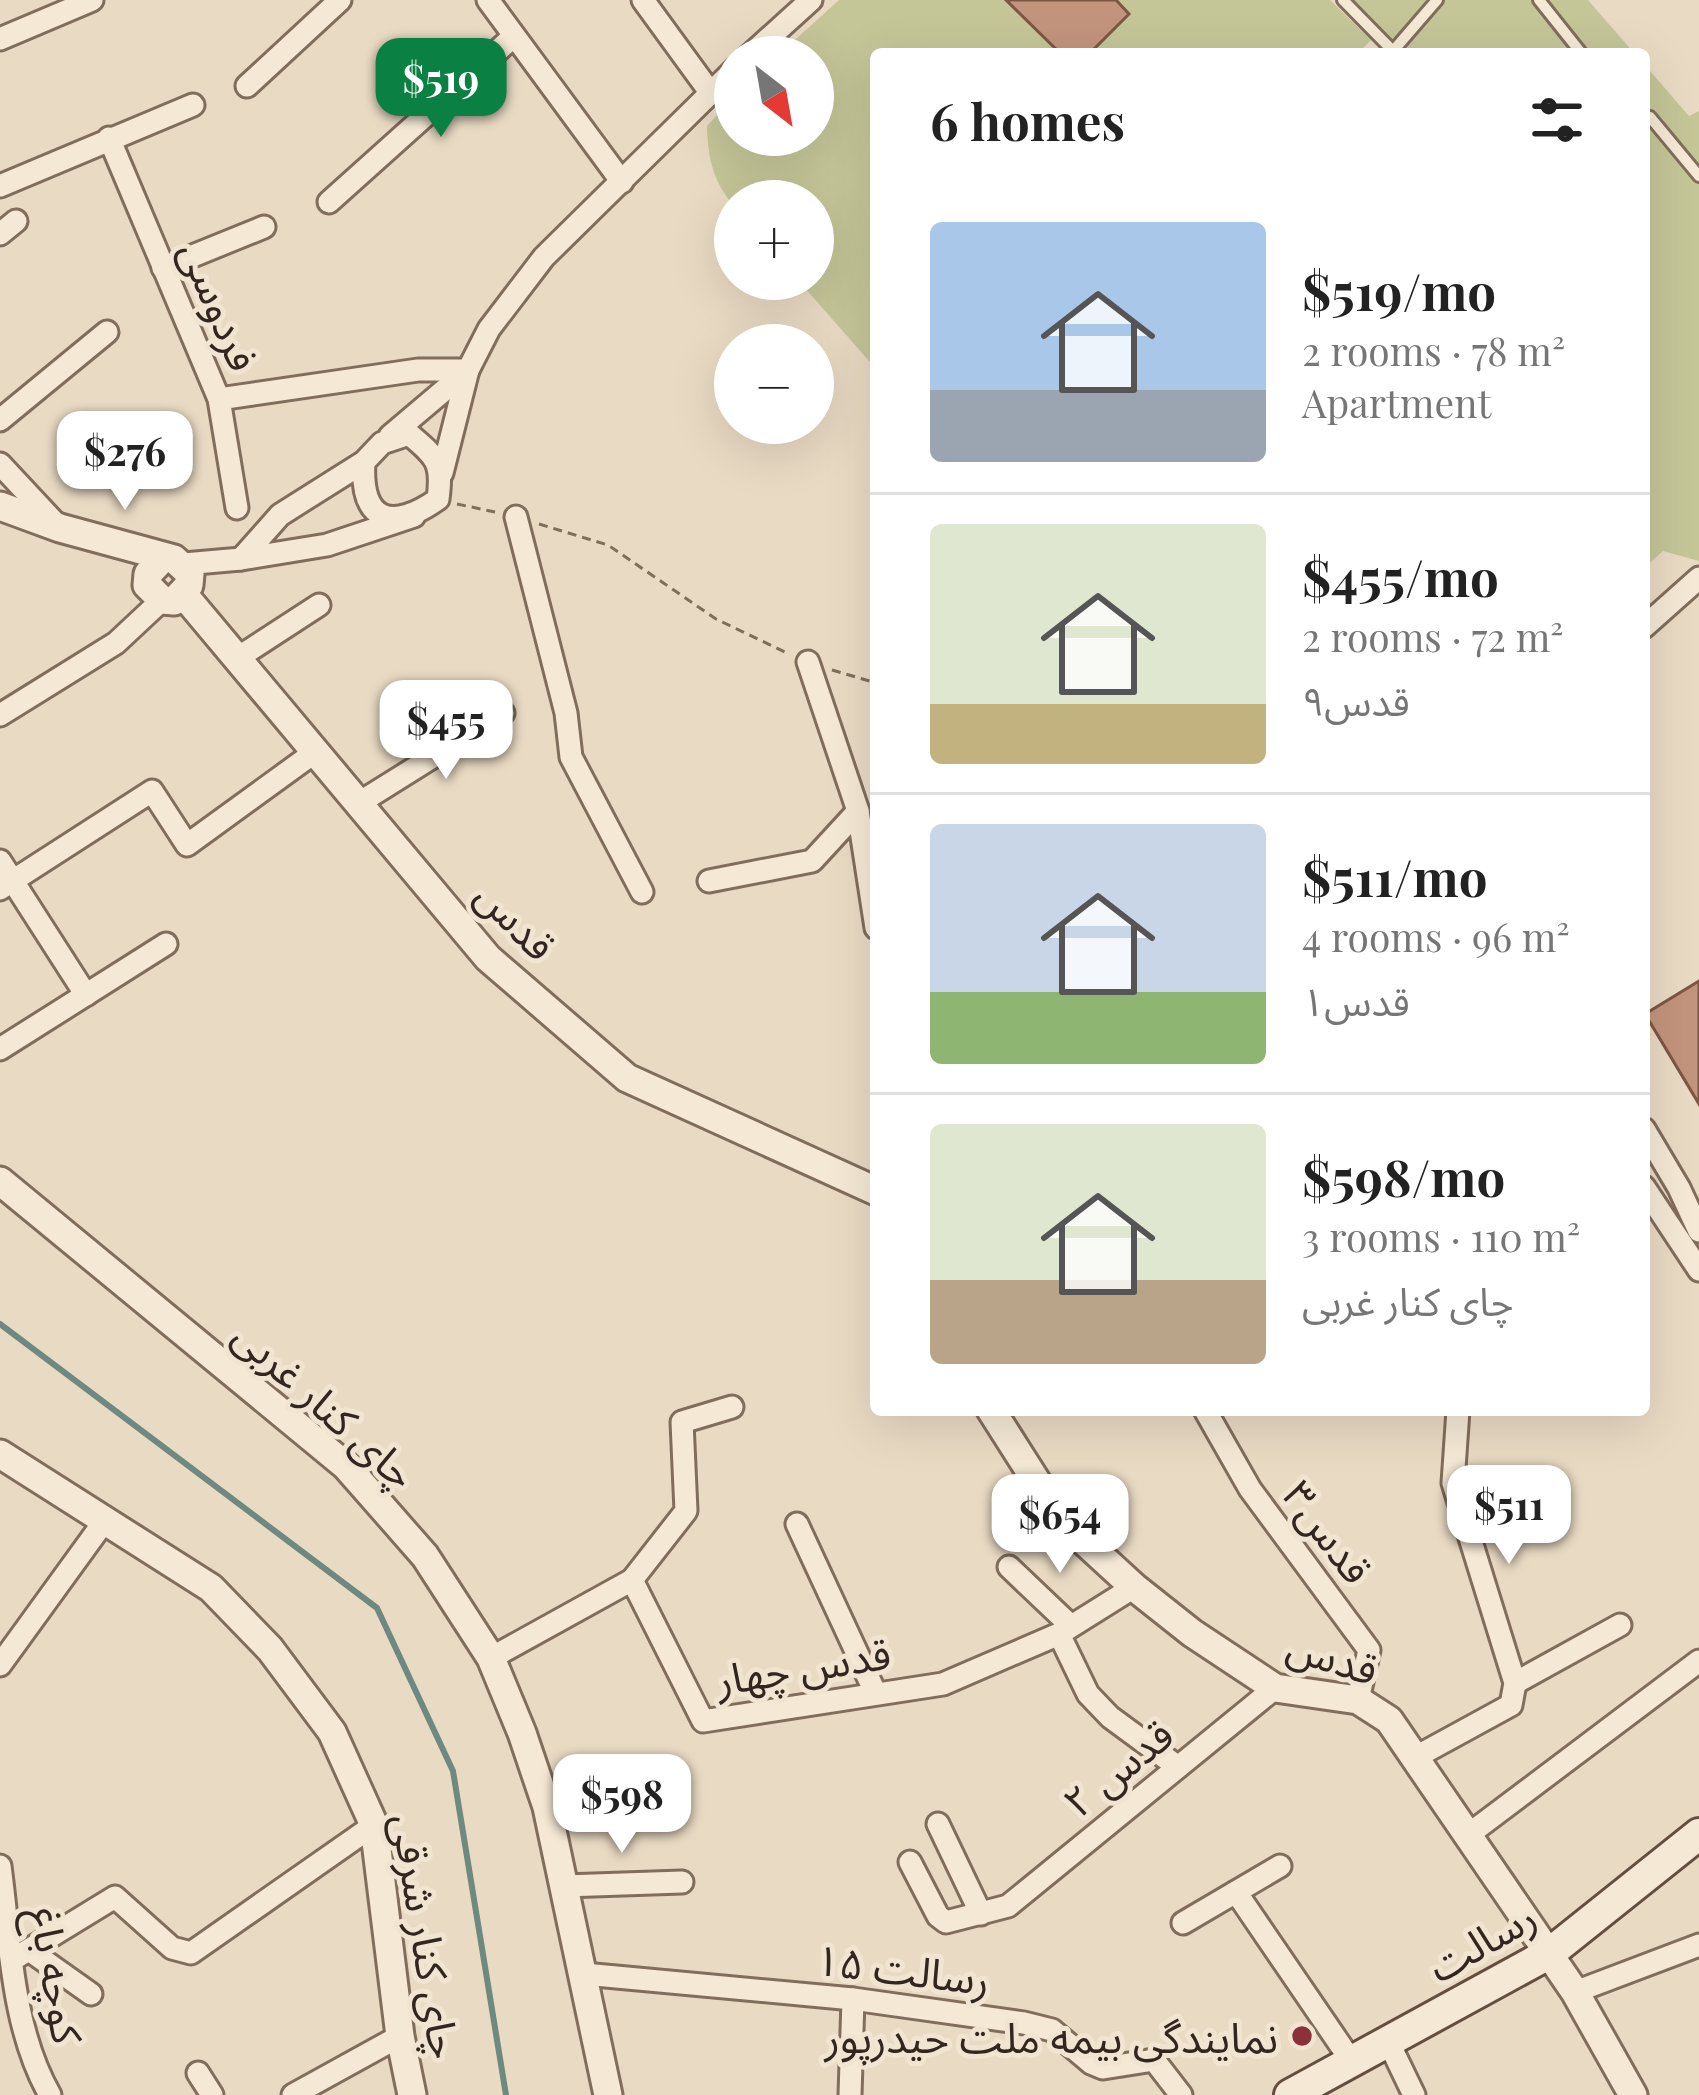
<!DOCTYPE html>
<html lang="en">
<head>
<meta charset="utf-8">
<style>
	:root { --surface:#fff; --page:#f6f6f6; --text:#222; --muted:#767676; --line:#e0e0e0; --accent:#0b8043 }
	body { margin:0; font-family:"Playfair Display","Noto Sans Arabic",serif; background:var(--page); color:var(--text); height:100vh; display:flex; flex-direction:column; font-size:45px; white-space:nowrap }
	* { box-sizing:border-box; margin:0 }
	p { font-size:39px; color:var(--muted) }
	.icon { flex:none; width:66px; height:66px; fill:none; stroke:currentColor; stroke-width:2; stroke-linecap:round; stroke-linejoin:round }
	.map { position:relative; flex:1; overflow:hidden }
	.details { position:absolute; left:870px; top:48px; width:780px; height:1368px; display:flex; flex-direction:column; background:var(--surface); border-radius:12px; box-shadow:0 12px 48px #0002 }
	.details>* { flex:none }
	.needle { width:78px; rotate:149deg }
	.tools { position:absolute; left:714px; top:36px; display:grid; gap:24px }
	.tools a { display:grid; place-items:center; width:120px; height:120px; border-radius:50%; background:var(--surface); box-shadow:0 12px 48px #0002; font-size:60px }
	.price { position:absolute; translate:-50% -102px; padding:0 27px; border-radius:24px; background:#fff; color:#222; font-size:39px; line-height:78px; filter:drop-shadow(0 3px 6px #0008) }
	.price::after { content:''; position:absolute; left:50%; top:72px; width:36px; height:27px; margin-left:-18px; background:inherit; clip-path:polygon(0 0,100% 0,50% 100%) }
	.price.active { background:var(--accent); color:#fff }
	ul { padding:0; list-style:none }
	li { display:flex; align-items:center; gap:36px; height:300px; padding:0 60px }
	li+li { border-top:3px solid var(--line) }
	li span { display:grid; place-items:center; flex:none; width:336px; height:240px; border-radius:12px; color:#555 }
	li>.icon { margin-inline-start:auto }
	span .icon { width:144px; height:144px; fill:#fffc; stroke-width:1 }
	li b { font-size:51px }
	h2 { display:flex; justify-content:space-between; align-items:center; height:144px; padding:0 60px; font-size:51px }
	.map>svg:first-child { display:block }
	.green { fill:#c4c698 }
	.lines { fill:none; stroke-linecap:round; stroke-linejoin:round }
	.stream { stroke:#6d8980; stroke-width:6 }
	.building { fill:#c3947d; stroke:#7e5644; stroke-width:3 }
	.service-casing { stroke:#816d5c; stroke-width:16 }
	.minor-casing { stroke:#816d5c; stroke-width:27 }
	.tertiary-casing { stroke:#816d5c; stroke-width:33 }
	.secondary-casing { stroke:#634e3f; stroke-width:36 }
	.path { stroke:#816d5c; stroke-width:3; stroke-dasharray:9 6; stroke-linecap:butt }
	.service { stroke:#f5e9d5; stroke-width:10 }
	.minor { stroke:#f5e9d5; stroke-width:21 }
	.tertiary { stroke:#f5e9d5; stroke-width:27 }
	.secondary { stroke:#f5e9d5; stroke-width:30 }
	.poi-dot { fill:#8a323a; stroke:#f1e5d2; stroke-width:4.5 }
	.labels { text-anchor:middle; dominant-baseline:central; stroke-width:10; stroke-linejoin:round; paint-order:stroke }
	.street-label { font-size:42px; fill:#33261e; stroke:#f1e5d2 }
	.poi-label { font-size:42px; fill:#33261e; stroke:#f1e5d2; text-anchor:end }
</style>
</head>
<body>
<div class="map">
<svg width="1699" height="2095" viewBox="0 0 1699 2095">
	<rect width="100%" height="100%" fill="#e9dac3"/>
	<!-- green -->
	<g class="green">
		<path d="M839,0H1330L1371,40L1357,54H876V369L797,279H813V201H735V207C713,182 708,159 707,126L735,95V135H813V57H776Z"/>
		<polygon points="1350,0 1588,0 1635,54 1390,54"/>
		<polygon points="1644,64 1689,116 1699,111 1699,561 1663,551 1644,568"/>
	</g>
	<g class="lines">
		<!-- stream -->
		<polyline class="stream" points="0,1324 377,1608 453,1771 506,2095"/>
	</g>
	<!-- building -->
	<g class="building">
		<polygon points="1006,0 1116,0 1129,14 1089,54 1061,54"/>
		<polygon points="1699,981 1699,1104 1645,1014"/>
	</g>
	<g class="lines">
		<!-- service casing -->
		<g class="service-casing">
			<g id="service">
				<polyline points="1343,0 1393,51 1437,0"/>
				<polyline points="1539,0 1582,54"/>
				<polyline points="1644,122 1650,117 1699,176"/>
			</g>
		</g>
		<!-- minor casing -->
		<g class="minor-casing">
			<g id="minor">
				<polyline points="488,0 622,182"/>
				<polyline points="643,0 710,92"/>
				<polyline points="0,39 92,0"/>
				<polyline points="748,57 811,0"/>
				<polyline points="247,86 340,0"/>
				<polyline points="109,138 219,399 237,508"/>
				<polyline points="0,186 193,105"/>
				<polyline points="329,202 514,36"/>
				<polyline points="0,234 16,221"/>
				<polyline points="163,268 264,227"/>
				<polyline points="219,399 418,370 468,370 489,329 544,257 735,69"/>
				<polyline points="0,420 107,332"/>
				<polyline points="390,436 468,370 442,473"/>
				<path d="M364,462C360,523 393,531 438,499C443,462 436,457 409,434L382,443L364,462L280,515L241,559L327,545L414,516"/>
				<polyline points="0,464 57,525"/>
				<polyline points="516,517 566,713 571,757 642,892"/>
				<polyline points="184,564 241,559"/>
				<polyline points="1644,627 1699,578"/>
				<polyline points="236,659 319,605"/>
				<polyline points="808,662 858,811 876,928"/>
				<polyline points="0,715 116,643 162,600"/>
				<polyline points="359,803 503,713"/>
				<polyline points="0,861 86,995"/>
				<polyline points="709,881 812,861 858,811"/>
				<polyline points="0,889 152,791 187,845 315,752"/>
				<polyline points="0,1049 166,944"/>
				<polyline points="1644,1129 1679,1188 1699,1231"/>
				<polyline points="1644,1187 1699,1270"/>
				<polyline points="732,1407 682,1422 686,1511 632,1580 703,1721 943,1684 1059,1634 1134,1587"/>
				<polyline points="1205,1410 1250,1489 1369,1650 1358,1700"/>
				<polyline points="797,1524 875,1692"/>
				<polyline points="1009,1567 1071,1626"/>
				<polyline points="1059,1634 1088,1694 1110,1717 1178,1767"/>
				<polyline points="491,1658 632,1580"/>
				<polyline points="0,1665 103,1523"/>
				<polyline points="1515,1683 1620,1625"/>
				<polyline points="1414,1758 1511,1705 1515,1683 1453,1483 1458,1410"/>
				<polyline points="938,1824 981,1914"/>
				<polyline points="1468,1835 1699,1661"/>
				<polyline points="910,1862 938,1916 946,1922 1008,1906 1275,1688"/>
				<path d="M0,1866C10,1941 12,2029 50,2095"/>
				<polyline points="564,1886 682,1882"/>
				<polyline points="1236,1892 1352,2062"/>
				<polyline points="1183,1923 1280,1866"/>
				<polyline points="29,1950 91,1994"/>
				<polyline points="12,1960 115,1897 172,1948 191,1953 374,1825"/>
				<polyline points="584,1974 853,1999 1024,2023 1052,2030 1091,2063 1103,2068 1154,2060 1181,2095"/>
				<polyline points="1575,1992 1699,1945"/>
				<polyline points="1388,2041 1414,2095"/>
				<polyline points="198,2073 212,2095"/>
				<polyline points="293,2095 400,2036"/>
				<polyline points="850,2095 853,1999"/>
			</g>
		</g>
		<!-- tertiary casing -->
		<g class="tertiary-casing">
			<g id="tertiary">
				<polyline points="0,506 60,528 174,559 190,574 189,585 174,601 162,600 147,585 148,574 163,558 174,559"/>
				<polyline points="184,595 488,958 627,1078 876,1191"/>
				<polyline points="0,1181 346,1466 425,1556 491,1658 522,1733 547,1807 608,2095"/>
				<polyline points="991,1410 1061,1520 1134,1587 1192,1633 1275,1688 1358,1700 1389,1720 1575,1992 1633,2095"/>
				<polyline points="0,1454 211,1588 270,1649 332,1732 374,1825 400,2036 412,2095"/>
			</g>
		</g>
		<!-- secondary casing -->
		<g class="secondary-casing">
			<polyline id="secondary" points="1290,2095 1550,1953 1699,1834"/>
		</g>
		<!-- path -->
		<g class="path">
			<polyline points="457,504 495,512"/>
			<polyline points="539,524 608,545 716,619 789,654"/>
			<polyline points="832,670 876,683"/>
		</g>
		<!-- service -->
		<use href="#service" class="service"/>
		<!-- minor -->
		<use href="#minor" class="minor"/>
		<!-- tertiary -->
		<use href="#tertiary" class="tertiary"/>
		<!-- secondary -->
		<use href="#secondary" class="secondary"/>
	</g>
	<!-- markers -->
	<circle class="poi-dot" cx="1302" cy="2036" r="12"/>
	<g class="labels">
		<!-- street labels -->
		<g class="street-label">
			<text transform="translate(221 305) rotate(67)">فردوسی</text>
			<text transform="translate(517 919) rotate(46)">قدس</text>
			<text transform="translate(326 1403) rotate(42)">چای کنار غربی</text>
			<text transform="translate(1329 1531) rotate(53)">قدس۳</text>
			<text transform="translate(1333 1656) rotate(17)">قدس</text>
			<text transform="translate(803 1665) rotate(-9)">قدس چهار</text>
			<text transform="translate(1117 1767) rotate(-39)">قدس ۲</text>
			<text transform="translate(428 1936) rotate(81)">چای کنار شرقی</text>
			<text transform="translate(1481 1940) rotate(-30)">رسالت</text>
			<text transform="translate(903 1968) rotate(7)">رسالت ۱۵</text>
			<text transform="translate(58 1975) rotate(80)">کوچه باغ</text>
		</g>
		<!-- poi labels -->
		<g class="poi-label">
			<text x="1278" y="2036">نمایندگی بیمه ملت حیدرپور</text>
		</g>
	</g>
</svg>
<div class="tools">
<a><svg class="needle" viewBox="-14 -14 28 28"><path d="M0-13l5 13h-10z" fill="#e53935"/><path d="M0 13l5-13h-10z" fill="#767676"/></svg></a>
<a>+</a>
<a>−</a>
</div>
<b class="price active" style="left:441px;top:140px">$519</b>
<b class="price" style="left:125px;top:513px">$276</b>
<b class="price" style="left:446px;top:782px">$455</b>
<b class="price" style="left:1509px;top:1567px">$511</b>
<b class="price" style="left:1060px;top:1576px">$654</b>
<b class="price" style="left:622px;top:1856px">$598</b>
<section class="details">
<h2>6 homes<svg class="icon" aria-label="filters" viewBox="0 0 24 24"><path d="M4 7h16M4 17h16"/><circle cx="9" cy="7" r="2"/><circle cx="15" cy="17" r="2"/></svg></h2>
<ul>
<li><span style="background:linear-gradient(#a9c7e8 70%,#9aa5b1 0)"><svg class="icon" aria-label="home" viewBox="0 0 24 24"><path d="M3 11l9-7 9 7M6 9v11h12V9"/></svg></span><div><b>$519/mo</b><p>2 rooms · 78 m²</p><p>Apartment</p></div></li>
<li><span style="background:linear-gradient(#dfe7d0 75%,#c2b280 0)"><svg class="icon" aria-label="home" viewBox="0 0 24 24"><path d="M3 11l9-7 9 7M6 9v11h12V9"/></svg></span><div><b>$455/mo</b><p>2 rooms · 72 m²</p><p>قدس۹</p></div></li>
<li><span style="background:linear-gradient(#c9d6e8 70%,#8fb573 0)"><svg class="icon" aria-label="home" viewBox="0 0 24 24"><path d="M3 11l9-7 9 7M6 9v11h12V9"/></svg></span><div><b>$511/mo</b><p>4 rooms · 96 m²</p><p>قدس۱</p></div></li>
<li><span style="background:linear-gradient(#dfe7d0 65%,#b9a48a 0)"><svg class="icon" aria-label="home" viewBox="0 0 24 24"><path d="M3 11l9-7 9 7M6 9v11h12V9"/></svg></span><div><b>$598/mo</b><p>3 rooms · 110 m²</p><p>چای کنار غربی</p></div></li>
</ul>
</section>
</div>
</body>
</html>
